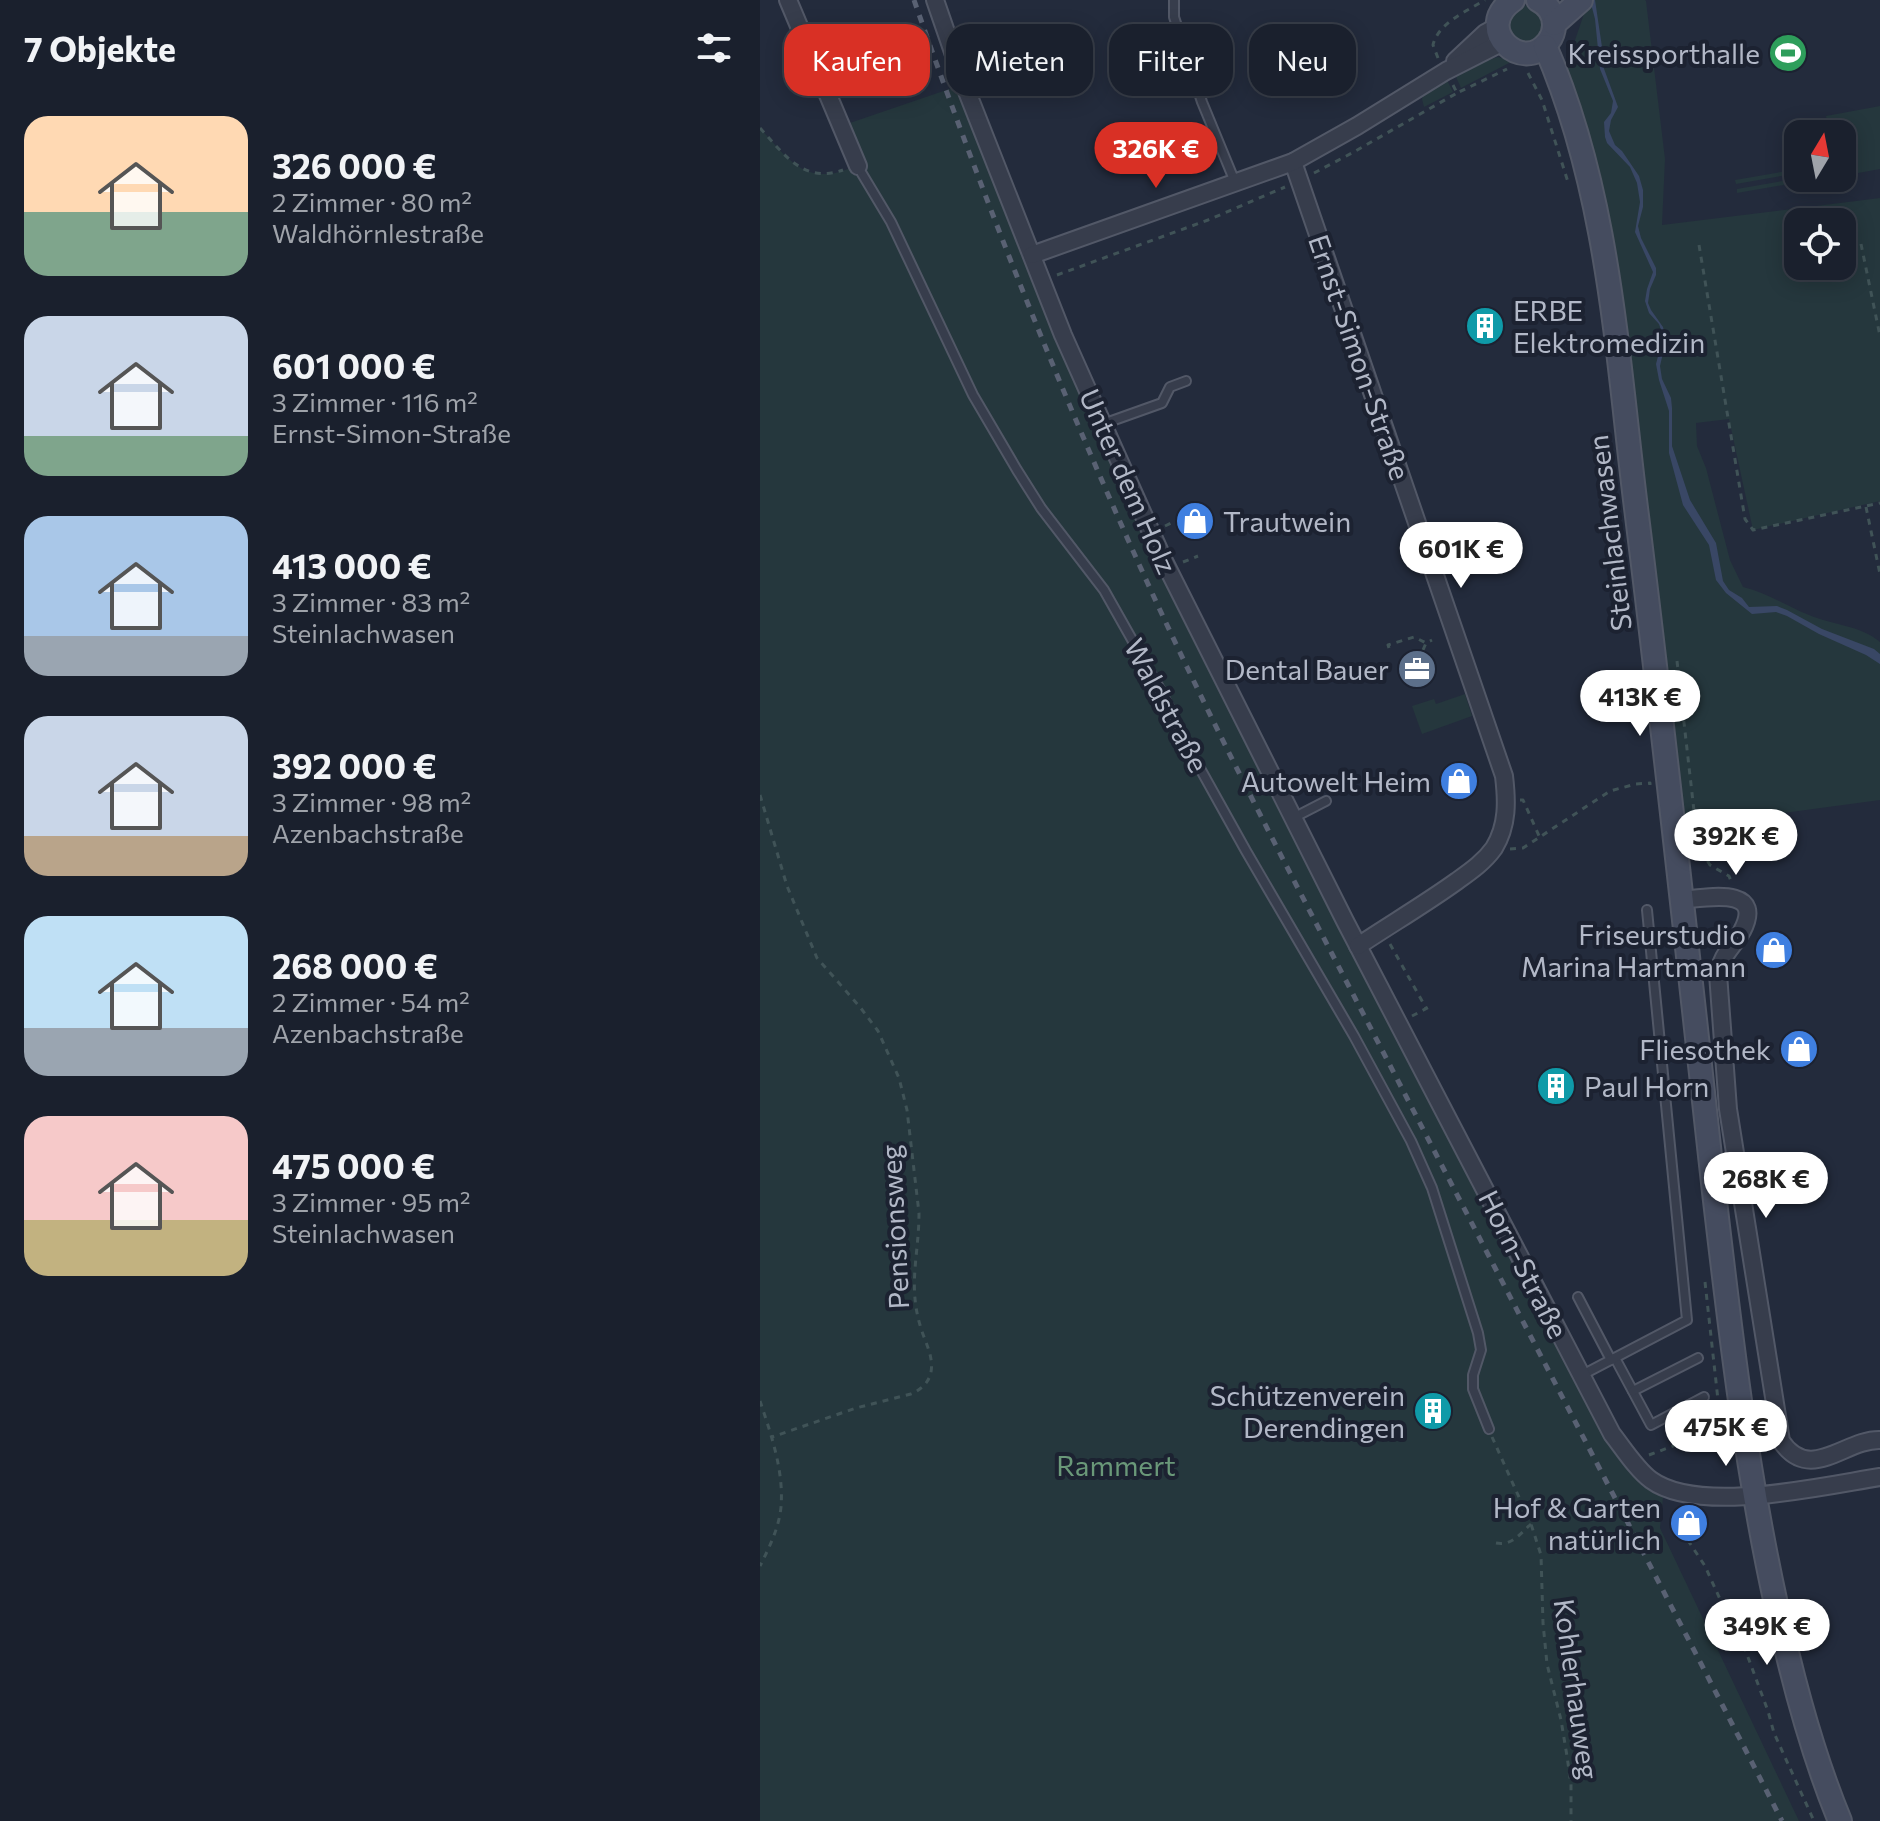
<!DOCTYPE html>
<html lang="de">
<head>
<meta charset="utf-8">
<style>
	:root { --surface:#1a202d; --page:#272d39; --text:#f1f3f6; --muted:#9fa3aa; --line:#383e49; --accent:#d93025 }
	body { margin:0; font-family:Commissioner,sans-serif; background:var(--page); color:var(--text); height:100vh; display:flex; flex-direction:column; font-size:30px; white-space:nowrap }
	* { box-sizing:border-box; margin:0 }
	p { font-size:26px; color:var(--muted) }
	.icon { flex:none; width:44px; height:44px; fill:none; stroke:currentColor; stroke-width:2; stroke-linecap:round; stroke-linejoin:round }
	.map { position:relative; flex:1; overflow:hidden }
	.drawer { display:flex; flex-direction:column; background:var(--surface); width:760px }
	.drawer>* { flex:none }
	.top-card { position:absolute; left:24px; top:24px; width:760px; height:72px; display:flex; gap:16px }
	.needle { width:52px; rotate:10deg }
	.buttons { position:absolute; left:1024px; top:120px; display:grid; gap:16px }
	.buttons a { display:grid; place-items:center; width:72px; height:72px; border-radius:16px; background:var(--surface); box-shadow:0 4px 20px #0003,0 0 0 2px var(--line); font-size:40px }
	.price { position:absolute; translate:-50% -68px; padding:0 18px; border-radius:28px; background:#fff; color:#222; font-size:26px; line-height:52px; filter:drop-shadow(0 2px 4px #0008) }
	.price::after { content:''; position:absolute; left:50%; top:48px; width:24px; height:18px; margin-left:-12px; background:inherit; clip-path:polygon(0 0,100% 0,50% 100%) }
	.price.on { background:var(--accent); color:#fff }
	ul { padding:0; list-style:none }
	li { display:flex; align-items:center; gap:24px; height:200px; padding:0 24px }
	li span { display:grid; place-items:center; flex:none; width:224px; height:160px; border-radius:24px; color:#555 }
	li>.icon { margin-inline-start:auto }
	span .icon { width:96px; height:96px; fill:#fffc; stroke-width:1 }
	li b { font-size:34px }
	h2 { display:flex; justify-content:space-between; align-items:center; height:96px; padding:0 24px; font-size:34px }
	.chip { padding:0 28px; border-radius:24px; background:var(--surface); box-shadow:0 4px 20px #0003,0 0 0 2px var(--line); font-size:28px; line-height:72px }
	.chip.on { background:var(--accent); color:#fff }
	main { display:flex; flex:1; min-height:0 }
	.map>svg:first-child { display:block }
	.green { fill:#25373d; fill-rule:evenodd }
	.water { fill:#394765 }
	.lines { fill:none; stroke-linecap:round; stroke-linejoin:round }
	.lane-casing { stroke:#525867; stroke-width:12 }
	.street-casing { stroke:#525867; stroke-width:20 }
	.secondary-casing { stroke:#525867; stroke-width:26 }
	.path { stroke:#405357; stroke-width:3; stroke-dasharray:6 6; stroke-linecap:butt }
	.lane { stroke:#373d4c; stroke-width:8 }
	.street { stroke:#373d4c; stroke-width:16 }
	.secondary { stroke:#454c5f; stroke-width:22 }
	.rail { stroke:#596173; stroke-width:5; stroke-dasharray:8 8; stroke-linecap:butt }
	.labels { text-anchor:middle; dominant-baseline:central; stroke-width:8; stroke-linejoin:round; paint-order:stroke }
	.poi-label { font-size:28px; fill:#b2b8c7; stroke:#1c2231; text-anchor:end }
	.street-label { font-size:28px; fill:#b2b8c7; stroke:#1c2231 }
	.park-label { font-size:28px; fill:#6a9879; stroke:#1c2231 }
</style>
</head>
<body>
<main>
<section class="drawer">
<h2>7 Objekte<svg class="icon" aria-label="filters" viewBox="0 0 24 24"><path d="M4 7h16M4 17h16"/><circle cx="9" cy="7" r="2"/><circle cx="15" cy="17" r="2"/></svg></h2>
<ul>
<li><span style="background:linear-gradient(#ffd9b3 60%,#7fa58c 0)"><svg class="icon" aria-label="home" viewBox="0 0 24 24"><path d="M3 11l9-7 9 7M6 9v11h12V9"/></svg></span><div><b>326 000 €</b><p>2 Zimmer · 80 m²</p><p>Waldhörnlestraße</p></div></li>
<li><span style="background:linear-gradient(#c9d6e8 75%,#7fa58c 0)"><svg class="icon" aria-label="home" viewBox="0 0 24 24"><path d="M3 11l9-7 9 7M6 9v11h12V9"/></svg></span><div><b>601 000 €</b><p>3 Zimmer · 116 m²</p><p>Ernst-Simon-Straße</p></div></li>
<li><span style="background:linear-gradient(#a9c7e8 75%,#9aa5b1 0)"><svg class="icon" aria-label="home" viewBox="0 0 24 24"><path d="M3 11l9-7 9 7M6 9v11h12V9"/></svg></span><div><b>413 000 €</b><p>3 Zimmer · 83 m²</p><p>Steinlachwasen</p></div></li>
<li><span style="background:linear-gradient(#c9d6e8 75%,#b9a48a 0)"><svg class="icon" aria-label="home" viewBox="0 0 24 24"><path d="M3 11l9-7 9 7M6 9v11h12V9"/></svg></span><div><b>392 000 €</b><p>3 Zimmer · 98 m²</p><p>Azenbachstraße</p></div></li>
<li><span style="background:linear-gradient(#bfe0f5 70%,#9aa5b1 0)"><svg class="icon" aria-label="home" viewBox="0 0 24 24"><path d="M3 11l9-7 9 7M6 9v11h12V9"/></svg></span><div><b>268 000 €</b><p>2 Zimmer · 54 m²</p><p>Azenbachstraße</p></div></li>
<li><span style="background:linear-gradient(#f6c9c9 65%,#c2b280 0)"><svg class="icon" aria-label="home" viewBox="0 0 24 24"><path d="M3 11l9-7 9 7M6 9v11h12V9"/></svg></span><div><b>475 000 €</b><p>3 Zimmer · 95 m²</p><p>Steinlachwasen</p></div></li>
</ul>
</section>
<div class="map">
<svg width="1120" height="1821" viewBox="0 0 1120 1821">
	<rect width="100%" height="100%" fill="#232b3c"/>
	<!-- green -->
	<g class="green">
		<path d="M826,0H885L886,1L905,159L902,225L1120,198V501L993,530L969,419L936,423L937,446L946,468L970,560L983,587C1007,593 1027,606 1049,615C1072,625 1100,625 1120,642V800L913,828L863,395L800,84L826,8ZM1038,222H1082V266H1038Z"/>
		<polygon points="764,5 781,10 786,31 770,44 755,41 748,31 748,18 753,10"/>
		<polygon points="738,57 757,62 749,63 701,88 696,77 728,60"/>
		<polygon points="687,80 693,92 664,107 662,99 663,95"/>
		<path d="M204,84L337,414L852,1434L904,1487L900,1528L1039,1821H0V128C18,147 37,176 66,174C77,174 87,169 97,166L81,126Z"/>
		<polygon points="1120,106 1120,169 1082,176 1082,134 1069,134 1066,116"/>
		<polygon points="1038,169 1038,173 976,184 975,180"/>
		<polygon points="1040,178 1051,178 1052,180 977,193 977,189"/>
		<polygon points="705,694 712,716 662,734 652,706 674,699 676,704"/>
	</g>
	<!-- water -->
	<polygon class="water" points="830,0 835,0 842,47 843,66 858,107 851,120 849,131 855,145 862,151 879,176 883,190 883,207 878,226 881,238 896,268 896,275 890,289 888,303 891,310 903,327 906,340 900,366 902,379 911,398 912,408 912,446 930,500 956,543 963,581 969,590 982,598 989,607 1017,606 1027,610 1062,629 1114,649 1120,654 1120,664 1106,655 1059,634 1027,616 1016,612 992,614 966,593 956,580 949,545 923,505 909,453 909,411 899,380 896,364 902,341 901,330 899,324 889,313 885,301 887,289 893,272 875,232 880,202 877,183 870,167 847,143 845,137 844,122 851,113 853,101 840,69 835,19"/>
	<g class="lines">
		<!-- lane casing -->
		<g class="lane-casing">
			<g id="lane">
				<polyline points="414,0 414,17 442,102 475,182"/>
				<polyline points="98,167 131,222 213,395 257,470 281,508 344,590 401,691 432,754 486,851 594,1036 651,1141 672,1188 718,1333 721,1350 713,1375 713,1389 729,1429"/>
				<polyline points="343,424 402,403 410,387 426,381"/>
				<polyline points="533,818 566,801"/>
				<polyline points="818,1297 851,1360"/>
				<polyline points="855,1358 891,1425 944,1397"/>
				<polyline points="822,1375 927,1320 887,910"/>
				<polyline points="873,1391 938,1358"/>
			</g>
		</g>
		<!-- street casing -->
		<g class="street-casing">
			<g id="street">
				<polyline points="28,0 98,166"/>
				<path d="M175,0L204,84L303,335L404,561L585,921L852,1434C863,1448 877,1470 891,1480C939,1515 1063,1486 1120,1477"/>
				<polyline points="695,61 725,33 738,26"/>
				<path d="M533,162L744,776C747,801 748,825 734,848C724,862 711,871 697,881C665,904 631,924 598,946"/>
				<polyline points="272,255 533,162 597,126 686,71 743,42"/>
				<path d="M921,900C945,898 1006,885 982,931C972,949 963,952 958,974L968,1109L1021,1441C1050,1484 1085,1439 1120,1440"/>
			</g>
		</g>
		<!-- secondary casing -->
		<g class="secondary-casing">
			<g id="secondary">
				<path d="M753,0C712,29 763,75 788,42C792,37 794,31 794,25C794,13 788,5 778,0"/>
				<polyline points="794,24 821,0"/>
				<path d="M785,46C850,195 857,358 877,516C905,741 929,966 954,1192C970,1330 986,1468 1016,1604C1032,1678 1051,1751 1080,1821"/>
			</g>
		</g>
		<!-- path -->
		<g class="path">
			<path d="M678,58L673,45C678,23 707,11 725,0"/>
			<polyline points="768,73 782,100 808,182"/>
			<polyline points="693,85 697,93 747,69"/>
			<path d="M0,128C24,154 43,184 83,170"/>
			<polyline points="554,173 592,153 697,93"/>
			<polyline points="1101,244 1120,336"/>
			<polyline points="939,245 985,519 993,530 1120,503"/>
			<polyline points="297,275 448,220 525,187"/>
			<polyline points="1106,507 1120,574"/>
			<polyline points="405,526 420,519"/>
			<polyline points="423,562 438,556"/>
			<polyline points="629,648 628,645 654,637 666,643"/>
			<polyline points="663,650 666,643 672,640"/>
			<polyline points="917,661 938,846 950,865 969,876 971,881"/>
			<path d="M0,795L27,886L57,958L100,1007L118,1031L139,1078L147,1110L159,1213C159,1254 148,1284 160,1325C164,1340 174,1356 171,1372C169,1383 160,1390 151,1394L96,1408L12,1437"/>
			<polyline points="760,800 763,800 780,838"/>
			<polyline points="750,849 763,848 850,791 876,784 890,783 890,785"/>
			<polyline points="630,944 666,1008"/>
			<polyline points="652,1016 671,1006"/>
			<polyline points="945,1282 959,1409 962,1427 964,1427"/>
			<path d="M0,1401C11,1434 24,1471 21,1507C19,1528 9,1548 0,1566"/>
			<polyline points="732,1437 771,1524 781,1555 783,1623 787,1664 801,1720 807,1756 811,1785 811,1821"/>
			<polyline points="889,1455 961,1428"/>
			<polyline points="922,1506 919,1518 929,1542 945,1566 964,1608 979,1633 1008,1711 1014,1733 1054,1821"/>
			<path d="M736,1543C752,1546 760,1534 771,1524"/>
		</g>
		<!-- lane -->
		<use href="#lane" class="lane"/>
		<!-- street -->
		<use href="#street" class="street"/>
		<!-- secondary -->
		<use href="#secondary" class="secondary"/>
		<!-- rail -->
		<path class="rail" d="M154,0C223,198 301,393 388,584C464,750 550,911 634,1073C763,1323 894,1571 1022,1821"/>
	</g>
	<!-- icons -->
	<defs>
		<g id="stadium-disc" transform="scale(2)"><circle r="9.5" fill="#2e9e5b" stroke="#1c2231"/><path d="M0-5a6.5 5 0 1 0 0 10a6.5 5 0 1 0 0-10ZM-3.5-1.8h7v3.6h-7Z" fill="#fff"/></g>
		<g id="building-disc" transform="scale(2)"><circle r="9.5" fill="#0f9aa8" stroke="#1c2231"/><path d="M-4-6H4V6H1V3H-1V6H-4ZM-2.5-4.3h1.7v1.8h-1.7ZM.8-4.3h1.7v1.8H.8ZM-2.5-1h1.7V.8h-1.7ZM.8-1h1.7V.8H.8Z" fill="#fff"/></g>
		<g id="shop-disc" transform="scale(2)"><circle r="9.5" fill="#3f7fe0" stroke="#1c2231"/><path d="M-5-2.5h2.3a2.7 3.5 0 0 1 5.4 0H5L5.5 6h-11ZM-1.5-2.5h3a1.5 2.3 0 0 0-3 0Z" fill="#fff"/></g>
		<g id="office-disc" transform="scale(2)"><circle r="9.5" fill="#5c6f8a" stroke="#1c2231"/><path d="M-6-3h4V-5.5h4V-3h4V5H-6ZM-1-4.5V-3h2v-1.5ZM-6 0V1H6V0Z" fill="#fff"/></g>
	</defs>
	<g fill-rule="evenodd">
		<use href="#stadium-disc" x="1028" y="53"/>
		<use href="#building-disc" x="725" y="326"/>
		<use href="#shop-disc" x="435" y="521"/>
		<use href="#office-disc" x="657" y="669"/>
		<use href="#shop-disc" x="699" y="781"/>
		<use href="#shop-disc" x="1014" y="950"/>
		<use href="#shop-disc" x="1039" y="1049"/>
		<use href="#building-disc" x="796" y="1086"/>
		<use href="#building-disc" x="673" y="1411"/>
		<use href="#shop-disc" x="929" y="1523"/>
	</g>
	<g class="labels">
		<!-- poi labels -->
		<g class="poi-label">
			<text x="1000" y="53">Kreissporthalle</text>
			<text x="753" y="310" text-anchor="start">ERBE<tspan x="753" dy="32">Elektromedizin</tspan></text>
			<text x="463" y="521" text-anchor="start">Trautwein</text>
			<text x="629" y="669">Dental Bauer</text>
			<text x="671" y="781">Autowelt Heim</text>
			<text x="986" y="934">Friseurstudio<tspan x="986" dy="32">Marina Hartmann</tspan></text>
			<text x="1011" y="1049">Fliesothek</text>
			<text x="824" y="1086" text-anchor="start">Paul Horn</text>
			<text x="645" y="1395">Schützenverein<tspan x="645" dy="32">Derendingen</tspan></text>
			<text x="901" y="1507">Hof &amp; Garten<tspan x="901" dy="32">natürlich</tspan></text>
		</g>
		<!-- street labels -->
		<g class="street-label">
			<text transform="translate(600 357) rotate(71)">Ernst-Simon-Straße</text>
			<text transform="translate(369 481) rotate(66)">Unter dem Holz</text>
			<text transform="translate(849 533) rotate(-97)">Steinlachwasen</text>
			<text transform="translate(407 705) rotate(62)">Waldstraße</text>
			<text transform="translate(134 1227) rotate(-93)">Pensionsweg</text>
			<text transform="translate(764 1264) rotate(63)">Horn-Straße</text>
			<text transform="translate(817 1689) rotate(82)">Kohlerhauweg</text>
		</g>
		<!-- park labels -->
		<g class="park-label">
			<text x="356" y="1465">Rammert</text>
		</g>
	</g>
</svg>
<div class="buttons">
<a><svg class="needle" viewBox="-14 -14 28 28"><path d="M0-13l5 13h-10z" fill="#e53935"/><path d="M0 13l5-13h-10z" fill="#9fa3aa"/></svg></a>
<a><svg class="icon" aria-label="locate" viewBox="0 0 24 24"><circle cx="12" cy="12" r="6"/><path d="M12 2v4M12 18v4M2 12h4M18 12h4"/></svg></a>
</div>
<b class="price on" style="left:396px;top:190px">326K €</b>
<b class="price" style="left:701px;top:590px">601K €</b>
<b class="price" style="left:880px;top:738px">413K €</b>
<b class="price" style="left:976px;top:877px">392K €</b>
<b class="price" style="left:1006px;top:1220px">268K €</b>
<b class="price" style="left:966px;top:1468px">475K €</b>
<b class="price" style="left:1007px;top:1667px">349K €</b>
<div class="top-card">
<a class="chip on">Kaufen</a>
<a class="chip">Mieten</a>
<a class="chip">Filter</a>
<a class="chip">Neu</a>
</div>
</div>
</main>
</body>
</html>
